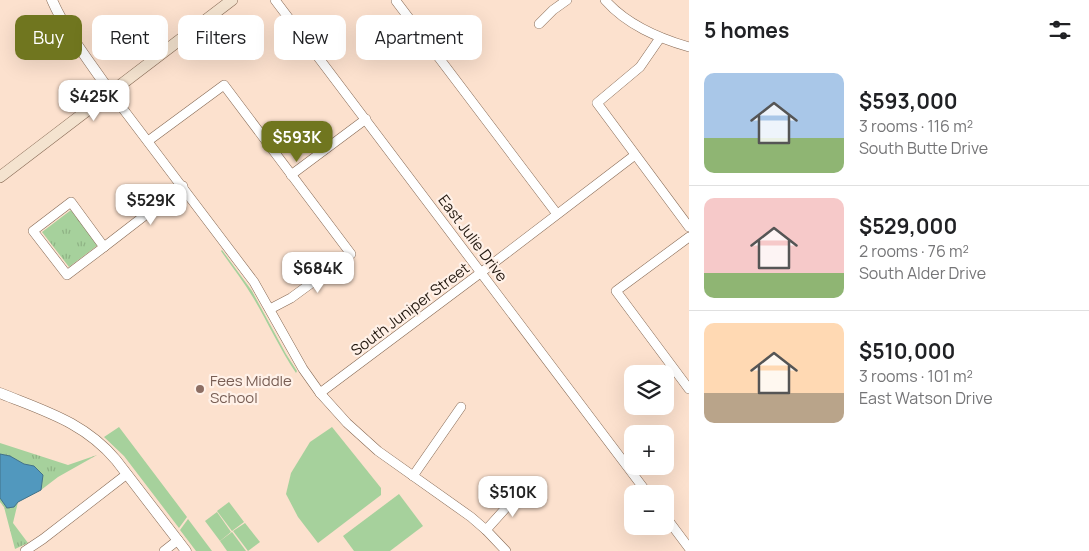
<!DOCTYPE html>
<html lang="en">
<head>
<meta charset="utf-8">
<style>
	:root { --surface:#fff; --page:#f6f6f6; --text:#202124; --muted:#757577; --line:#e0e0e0; --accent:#70761f }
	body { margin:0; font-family:Manrope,sans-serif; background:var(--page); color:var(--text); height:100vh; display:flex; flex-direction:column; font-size:19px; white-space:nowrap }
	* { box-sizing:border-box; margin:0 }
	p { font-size:16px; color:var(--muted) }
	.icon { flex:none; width:28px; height:28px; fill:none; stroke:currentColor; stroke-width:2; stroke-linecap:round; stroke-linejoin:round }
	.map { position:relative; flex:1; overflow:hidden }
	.side { display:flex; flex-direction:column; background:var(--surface); width:400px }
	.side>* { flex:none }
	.hud { position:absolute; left:15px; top:15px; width:475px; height:45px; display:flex; gap:10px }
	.buttons { position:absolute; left:624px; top:365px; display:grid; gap:10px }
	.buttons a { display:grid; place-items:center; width:50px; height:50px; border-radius:10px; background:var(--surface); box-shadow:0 5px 20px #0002; font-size:25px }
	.price { position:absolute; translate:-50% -42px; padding:0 11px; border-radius:10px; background:#fff; color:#222; font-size:16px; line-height:32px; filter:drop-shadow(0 1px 2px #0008) }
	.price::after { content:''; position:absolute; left:50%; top:30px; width:15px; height:11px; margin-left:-8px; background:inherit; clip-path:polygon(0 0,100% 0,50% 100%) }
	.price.current { background:var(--accent); color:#fff }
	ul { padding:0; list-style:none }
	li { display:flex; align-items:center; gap:15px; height:125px; padding:0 15px }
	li+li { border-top:1px solid var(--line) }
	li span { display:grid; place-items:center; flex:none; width:140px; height:100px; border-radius:10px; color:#555 }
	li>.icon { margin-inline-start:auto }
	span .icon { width:60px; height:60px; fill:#fffc; stroke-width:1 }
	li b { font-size:21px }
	h2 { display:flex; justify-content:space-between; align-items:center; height:60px; padding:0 15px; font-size:21px }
	.pill { padding:0 18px; border-radius:10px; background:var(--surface); box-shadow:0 5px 20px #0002; font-size:18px; line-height:45px }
	.pill.current { background:var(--accent); color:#fff }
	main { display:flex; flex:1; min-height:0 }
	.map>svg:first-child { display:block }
	.grass { fill:#a6d19c }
	.park { fill:url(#park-tufts) }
	.water { fill:#5198be; stroke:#43728a }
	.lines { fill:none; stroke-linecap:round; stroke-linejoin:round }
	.minor-casing { stroke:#866954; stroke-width:10 }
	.tertiary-casing { stroke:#866954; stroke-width:11 }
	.secondary-casing { stroke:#866954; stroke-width:12 }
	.minor { stroke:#fff; stroke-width:9 }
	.tertiary { stroke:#fff; stroke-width:10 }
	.secondary { stroke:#f4e3cf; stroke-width:11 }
	.education-dot { fill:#8d6e63; stroke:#fff1e8; stroke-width:2 }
	.labels { text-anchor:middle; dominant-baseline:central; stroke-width:4.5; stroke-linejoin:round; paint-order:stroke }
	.street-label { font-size:15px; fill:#23180f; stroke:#fff1e8 }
	.education-label { font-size:15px; fill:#785e54; stroke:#fff1e8; text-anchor:start }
</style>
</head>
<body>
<main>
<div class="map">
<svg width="689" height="551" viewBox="0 0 689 551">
	<defs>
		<pattern id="park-tufts" width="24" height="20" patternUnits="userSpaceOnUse" patternTransform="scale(1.25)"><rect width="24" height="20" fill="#a6d19c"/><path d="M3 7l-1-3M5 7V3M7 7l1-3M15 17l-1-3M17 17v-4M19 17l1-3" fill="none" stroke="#8fb385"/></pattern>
	</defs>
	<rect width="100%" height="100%" fill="#fce1ce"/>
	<!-- grass -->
	<g class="grass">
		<path d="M222,250L252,291L286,354L297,371L296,373C280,349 268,323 254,299C244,282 232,267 221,251Z"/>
		<polygon points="119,427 187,517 179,528 124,456 104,437"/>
		<polygon points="332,427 381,488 381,495 318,543 298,517 286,494 291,473 310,442"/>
		<polygon points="399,494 423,526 390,551 354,551 343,536"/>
		<polygon points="229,502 244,522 232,531 217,511"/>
		<polygon points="217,512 231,532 220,541 205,521"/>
		<polygon points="188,519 212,551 196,551 180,530"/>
		<polygon points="245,523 260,542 248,551 233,531"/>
		<polygon points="232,532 246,551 227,551 220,541"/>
	</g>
	<!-- park -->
	<g class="park">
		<polygon points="71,210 98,245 69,267 42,232"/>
		<polygon points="0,443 68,465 97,455 58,477 41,490 18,502 13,523 28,543 15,549 4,507 0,502"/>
	</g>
	<!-- water -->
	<polygon class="water" points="0,454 10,456 24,464 34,466 43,475 41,490 18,502 14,507 7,508 0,498"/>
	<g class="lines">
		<!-- minor casing -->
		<g class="minor-casing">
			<g id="minor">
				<polyline points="275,0 648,494"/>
				<path d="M605,0C627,25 658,38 689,47"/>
				<polyline points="396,1 557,214"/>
				<polyline points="539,24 553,10 567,0"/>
				<polyline points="660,38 640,67 597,103 689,227"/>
				<polyline points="111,93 254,282 303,369 320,393 347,423 378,451 471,517 486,530 506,551"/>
				<polyline points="148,141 224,85 351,254 291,298 270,309"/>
				<polyline points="291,175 366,119"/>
				<polygon points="71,202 104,247 67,275 33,231"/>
				<polyline points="689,237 616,291 689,389"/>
				<polyline points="104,247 183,186"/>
				<polyline points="320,393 487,268 635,155"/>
				<polyline points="413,476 461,407"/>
				<polyline points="665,516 689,548"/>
				<polyline points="486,530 522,490"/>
				<polyline points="25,551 43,539 127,474"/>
				<polyline points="164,551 178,540"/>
			</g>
		</g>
		<!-- tertiary casing -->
		<g class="tertiary-casing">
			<g id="tertiary">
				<path d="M52,0C67,34 90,62 111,93"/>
				<path d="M0,393C44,411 84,422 116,460L186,551"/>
			</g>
		</g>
		<!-- secondary casing -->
		<g class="secondary-casing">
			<polyline id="secondary" points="0,177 232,0"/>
		</g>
		<!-- minor -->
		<use href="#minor" class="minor"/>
		<!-- tertiary -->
		<use href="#tertiary" class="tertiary"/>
		<!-- secondary -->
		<use href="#secondary" class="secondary"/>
	</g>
	<!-- markers -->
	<circle class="education-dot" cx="200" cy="389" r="5"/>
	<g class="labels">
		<!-- street labels -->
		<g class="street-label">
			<text transform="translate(473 238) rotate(53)">East Julie Drive</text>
			<text transform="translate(410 309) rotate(-37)">South Juniper Street</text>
		</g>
		<!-- education labels -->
		<g class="education-label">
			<text x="210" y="380">Fees Middle<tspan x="210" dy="17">School</tspan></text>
		</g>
	</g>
</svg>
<div class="buttons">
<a><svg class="icon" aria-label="layers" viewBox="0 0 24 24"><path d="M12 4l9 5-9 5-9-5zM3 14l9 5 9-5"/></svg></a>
<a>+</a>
<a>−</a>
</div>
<b class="price" style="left:94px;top:122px">$425K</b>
<b class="price current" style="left:297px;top:163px">$593K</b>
<b class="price" style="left:151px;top:226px">$529K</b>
<b class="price" style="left:318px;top:294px">$684K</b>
<b class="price" style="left:513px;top:518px">$510K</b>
<div class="hud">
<a class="pill current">Buy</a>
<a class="pill">Rent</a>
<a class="pill">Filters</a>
<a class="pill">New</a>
<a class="pill">Apartment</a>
</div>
</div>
<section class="side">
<h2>5 homes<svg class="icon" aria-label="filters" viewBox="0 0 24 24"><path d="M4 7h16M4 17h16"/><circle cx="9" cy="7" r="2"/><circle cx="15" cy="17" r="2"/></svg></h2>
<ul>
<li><span style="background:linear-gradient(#a9c7e8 65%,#8fb573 0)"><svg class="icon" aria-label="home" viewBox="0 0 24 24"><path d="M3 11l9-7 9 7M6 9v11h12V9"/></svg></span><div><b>$593,000</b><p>3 rooms · 116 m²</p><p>South Butte Drive</p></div></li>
<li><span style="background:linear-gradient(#f6c9c9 75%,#8fb573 0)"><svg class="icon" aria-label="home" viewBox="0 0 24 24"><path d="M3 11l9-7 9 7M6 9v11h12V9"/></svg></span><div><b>$529,000</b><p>2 rooms · 76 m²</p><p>South Alder Drive</p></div></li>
<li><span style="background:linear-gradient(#ffd9b3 70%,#b9a48a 0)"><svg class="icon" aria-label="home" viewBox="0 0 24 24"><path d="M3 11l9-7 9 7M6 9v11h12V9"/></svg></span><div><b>$510,000</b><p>3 rooms · 101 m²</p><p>East Watson Drive</p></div></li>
</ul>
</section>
</main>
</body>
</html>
